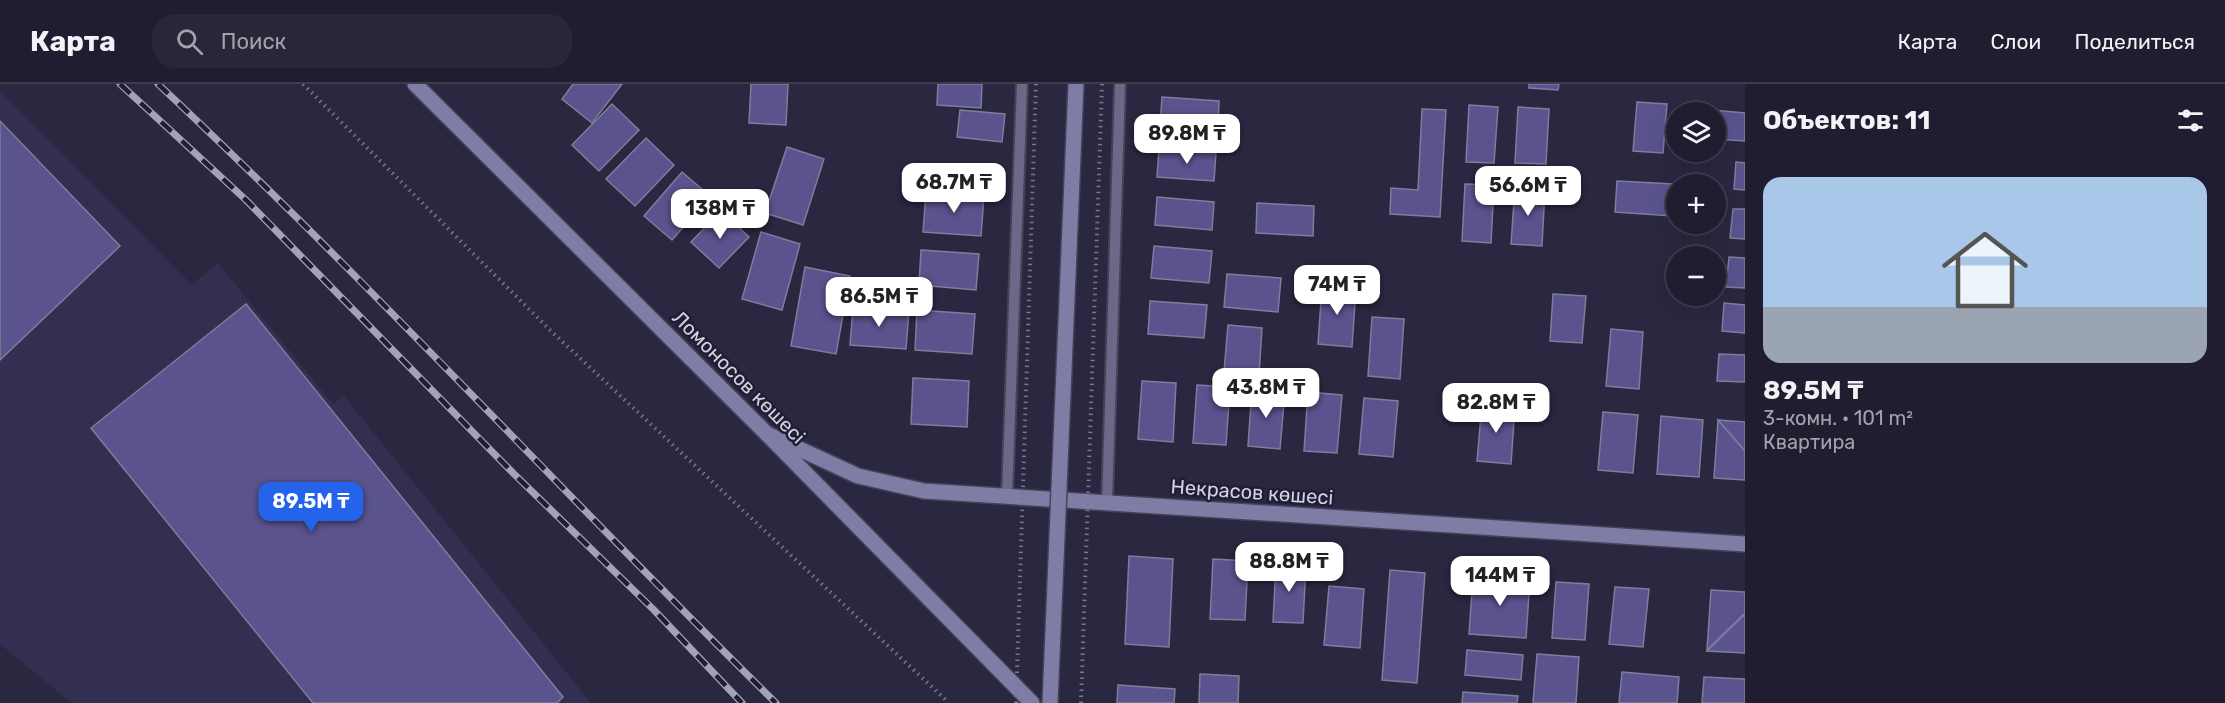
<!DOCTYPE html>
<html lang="ru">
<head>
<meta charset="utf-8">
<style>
	:root { --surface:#201d31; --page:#282639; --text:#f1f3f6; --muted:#a2a2ab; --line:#3d3b4d; --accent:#2563eb }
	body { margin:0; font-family:Rubik,sans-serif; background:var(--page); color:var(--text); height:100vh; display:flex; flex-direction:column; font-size:22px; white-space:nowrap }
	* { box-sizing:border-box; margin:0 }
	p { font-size:20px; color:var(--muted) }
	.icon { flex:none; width:33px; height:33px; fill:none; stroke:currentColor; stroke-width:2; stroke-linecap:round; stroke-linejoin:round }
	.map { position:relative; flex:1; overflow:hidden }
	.drawer { display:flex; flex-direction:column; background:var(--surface); width:480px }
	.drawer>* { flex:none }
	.controls { position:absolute; left:1666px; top:18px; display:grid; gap:12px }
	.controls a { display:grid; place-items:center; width:60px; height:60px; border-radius:50%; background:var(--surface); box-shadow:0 6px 24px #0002,0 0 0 2px var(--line); font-size:30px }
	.price { position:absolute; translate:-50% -51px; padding:0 14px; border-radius:12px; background:#fff; color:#222; font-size:20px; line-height:39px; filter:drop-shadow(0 2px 3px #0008) }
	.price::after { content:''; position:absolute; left:50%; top:36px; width:18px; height:14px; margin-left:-9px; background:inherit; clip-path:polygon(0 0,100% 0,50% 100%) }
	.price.on { background:var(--accent); color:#fff }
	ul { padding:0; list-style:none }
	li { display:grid; align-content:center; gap:12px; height:318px; padding:0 18px }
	li span { display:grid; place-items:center; height:186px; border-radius:18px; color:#555 }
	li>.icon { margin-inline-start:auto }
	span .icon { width:108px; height:108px; fill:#fffc; stroke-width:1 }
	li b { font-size:26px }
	h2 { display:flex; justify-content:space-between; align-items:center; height:72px; padding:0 18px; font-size:26px }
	header { display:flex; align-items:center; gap:36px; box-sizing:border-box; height:84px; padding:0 30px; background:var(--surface); border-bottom:2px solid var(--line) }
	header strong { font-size:28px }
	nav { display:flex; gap:33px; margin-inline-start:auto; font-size:21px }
	.search { width:420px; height:54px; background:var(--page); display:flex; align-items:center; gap:15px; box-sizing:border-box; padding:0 21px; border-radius:24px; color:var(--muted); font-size:22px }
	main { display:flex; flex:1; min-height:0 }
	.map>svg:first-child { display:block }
	.built { fill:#332f50 }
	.building { fill:#5a538e; stroke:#7f7d9c; stroke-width:1.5 }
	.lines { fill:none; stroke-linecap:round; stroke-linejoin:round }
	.lane-casing { stroke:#454258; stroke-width:14 }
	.secondary-casing { stroke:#454258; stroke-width:18 }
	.path { stroke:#79778d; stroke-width:4; stroke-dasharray:1.5 4.5; stroke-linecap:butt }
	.lane { stroke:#6b6987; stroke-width:10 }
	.secondary { stroke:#7f7ca6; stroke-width:15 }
	.rail-casing { stroke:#a4a2b6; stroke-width:7 }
	.rail { stroke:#201d36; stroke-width:4.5; stroke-dasharray:14; stroke-linecap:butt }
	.secondary-bridge-casing { stroke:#454258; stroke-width:18; stroke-linecap:butt }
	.path-bridge { stroke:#79778d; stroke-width:4; stroke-dasharray:1.5 4.5; stroke-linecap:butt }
	.secondary-bridge { stroke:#7f7ca6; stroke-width:15 }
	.labels { text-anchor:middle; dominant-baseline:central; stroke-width:5; stroke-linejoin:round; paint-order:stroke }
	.street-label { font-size:20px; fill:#d3d2e3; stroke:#201d36 }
</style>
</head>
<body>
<header>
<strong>Карта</strong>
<div class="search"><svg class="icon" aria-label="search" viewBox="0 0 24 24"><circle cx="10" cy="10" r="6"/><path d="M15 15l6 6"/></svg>Поиск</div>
<nav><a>Карта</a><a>Слои</a><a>Поделиться</a></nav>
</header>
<main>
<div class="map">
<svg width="1745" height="619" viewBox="0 0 1745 619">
	<rect width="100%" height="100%" fill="#2a2741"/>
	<!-- built -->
	<polygon class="built" points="0,7 192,201 218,179 333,320 344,312 591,619 71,619 0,560"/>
	<!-- building -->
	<g class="building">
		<polygon points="573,0 622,0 592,39 562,15"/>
		<polygon points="751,0 788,0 786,41 749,39"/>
		<polygon points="938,0 982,0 981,24 937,21"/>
		<polygon points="1529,0 1559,0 1558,6 1529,4"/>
		<polygon points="1162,13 1219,17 1218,46 1160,42"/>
		<polygon points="1637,18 1667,20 1663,69 1633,67"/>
		<polygon points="612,20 639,46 599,87 572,61"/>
		<polygon points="1469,21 1498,23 1494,79 1466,78"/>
		<polygon points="1518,23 1549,25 1546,80 1515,79"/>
		<polygon points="1422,25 1446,26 1440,133 1390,130 1391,104 1418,106"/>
		<polygon points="960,26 1005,30 1002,58 957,53"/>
		<polygon points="1713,26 1745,29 1745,57 1716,55 1716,28"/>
		<polygon points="0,37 120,162 0,276"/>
		<polygon points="646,54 674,81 635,122 606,95"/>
		<polygon points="787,63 824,75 803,141 765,129"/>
		<polygon points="1159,65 1216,69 1214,97 1157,93"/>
		<polygon points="1736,78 1745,79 1745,106 1734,105"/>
		<polygon points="682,88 710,112 672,156 644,132"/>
		<polygon points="1617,97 1674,100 1672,132 1615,128"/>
		<polygon points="1465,100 1494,101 1491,159 1462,157"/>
		<polygon points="1515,103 1545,105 1542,162 1511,160"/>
		<polygon points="926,108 984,112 981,152 923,148"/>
		<polygon points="1157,113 1214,118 1212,146 1155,141"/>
		<polygon points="1257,119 1314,122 1313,152 1256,149"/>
		<polygon points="1733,125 1745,125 1745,155 1730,154"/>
		<polygon points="721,127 749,153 719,184 691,158"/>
		<polygon points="761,148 800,160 782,226 742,215"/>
		<polygon points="1154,162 1212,167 1209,199 1151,194"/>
		<polygon points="921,166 979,170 976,206 919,201"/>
		<polygon points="1729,173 1745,174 1745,204 1726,203"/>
		<polygon points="805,183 850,192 836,270 791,262"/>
		<polygon points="1227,190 1281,194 1278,228 1224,223"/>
		<polygon points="1322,202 1356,204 1352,263 1318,260"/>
		<polygon points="1553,210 1586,212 1582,259 1550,257"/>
		<polygon points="1150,217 1207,221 1204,254 1148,250"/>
		<polygon points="1724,219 1745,221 1745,249 1722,247"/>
		<polygon points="246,220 563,613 557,619 313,619 91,344"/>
		<polygon points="853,223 909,227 906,265 850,261"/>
		<polygon points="917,226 975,230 972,270 915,266"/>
		<polygon points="1372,233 1404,235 1400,295 1368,292"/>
		<polygon points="1228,241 1262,244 1259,291 1224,288"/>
		<polygon points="1611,245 1643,248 1639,305 1606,302"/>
		<polygon points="1719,270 1745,271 1745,298 1717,297"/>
		<polygon points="913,294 969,297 967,343 911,340"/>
		<polygon points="1142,297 1176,299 1173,358 1138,355"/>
		<polygon points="1197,301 1230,303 1226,361 1193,359"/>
		<polygon points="1252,305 1285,307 1280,365 1248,362"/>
		<polygon points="1308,308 1342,311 1337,369 1304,367"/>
		<polygon points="1364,314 1398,317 1393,373 1359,370"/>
		<polygon points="1482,319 1515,322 1511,380 1477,377"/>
		<polygon points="1603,328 1638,331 1633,389 1598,386"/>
		<polygon points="1661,332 1703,336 1699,393 1657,390"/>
		<polygon points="1718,336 1745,367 1745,396 1714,394"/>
		<polygon points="1718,336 1745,338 1745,367"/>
		<polygon points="1129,472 1173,475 1169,563 1125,560"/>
		<polygon points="1213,475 1248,477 1245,536 1210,535"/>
		<polygon points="1276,480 1306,481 1303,539 1273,538"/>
		<polygon points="1390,486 1425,489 1417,599 1382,596"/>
		<polygon points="1473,493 1530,496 1526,554 1469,550"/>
		<polygon points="1556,498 1589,500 1585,556 1552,554"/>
		<polygon points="1329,502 1364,505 1360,564 1324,561"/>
		<polygon points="1615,503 1649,505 1643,563 1609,560"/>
		<polygon points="1711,506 1745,508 1745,529 1707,566"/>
		<polygon points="1745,530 1745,569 1707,567"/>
		<polygon points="1467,566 1523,571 1521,596 1465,591"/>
		<polygon points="1537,570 1579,573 1576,619 1533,619"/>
		<polygon points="1622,588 1679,593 1677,619 1619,619"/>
		<polygon points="1200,590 1239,592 1238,619 1199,619"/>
		<polygon points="1704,593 1745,595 1745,619 1702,619"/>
		<polygon points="1118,601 1175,605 1174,619 1117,619"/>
		<polygon points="1463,608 1518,612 1517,619 1462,619"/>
	</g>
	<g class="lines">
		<!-- lane casing -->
		<g class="lane-casing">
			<g id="lane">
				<polyline points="1007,413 1022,0"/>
				<polyline points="1107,420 1120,0"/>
			</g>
		</g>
		<!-- secondary casing -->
		<g class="secondary-casing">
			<g id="secondary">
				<polyline points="415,0 767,350 1032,619"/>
				<polyline points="767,350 858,392 924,407 1745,460"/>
			</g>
		</g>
		<!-- path -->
		<polyline class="path" points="303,0 551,247 948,618"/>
		<!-- lane -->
		<use href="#lane" class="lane"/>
		<!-- secondary -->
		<use href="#secondary" class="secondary"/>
		<!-- rail casing -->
		<g class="rail-casing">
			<g id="rail">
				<polyline points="120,0 246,116 514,390 654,526 742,619"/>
				<path d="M158,0C371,199 568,415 776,619"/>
			</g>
		</g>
		<!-- rail -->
		<use href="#rail" class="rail"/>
		<!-- secondary-bridge casing -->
		<g class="secondary-bridge-casing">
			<polyline id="secondary-bridge" points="1050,619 1076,0"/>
		</g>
		<!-- path-bridge -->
		<g class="path-bridge">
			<polyline points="1016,619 1036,0"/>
			<polyline points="1081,619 1102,0"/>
		</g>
		<!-- secondary-bridge -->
		<use href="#secondary-bridge" class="secondary-bridge"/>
	</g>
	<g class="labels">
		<!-- street labels -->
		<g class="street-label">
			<text transform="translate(739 293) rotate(45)">Ломоносов көшесі</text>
			<text transform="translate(1252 408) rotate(4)">Некрасов көшесі</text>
		</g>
	</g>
</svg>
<div class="controls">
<a><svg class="icon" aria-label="layers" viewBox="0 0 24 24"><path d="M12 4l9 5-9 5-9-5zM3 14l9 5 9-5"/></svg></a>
<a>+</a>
<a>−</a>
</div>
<b class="price" style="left:1187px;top:81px">89.8M ₸</b>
<b class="price" style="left:954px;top:130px">68.7M ₸</b>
<b class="price" style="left:1528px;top:133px">56.6M ₸</b>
<b class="price" style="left:720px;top:156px">138M ₸</b>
<b class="price" style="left:1337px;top:232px">74M ₸</b>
<b class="price" style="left:879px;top:244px">86.5M ₸</b>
<b class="price" style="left:1266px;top:335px">43.8M ₸</b>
<b class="price" style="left:1496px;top:350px">82.8M ₸</b>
<b class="price on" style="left:311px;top:449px">89.5M ₸</b>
<b class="price" style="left:1289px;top:509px">88.8M ₸</b>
<b class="price" style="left:1500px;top:523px">144M ₸</b>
</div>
<section class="drawer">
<h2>Объектов: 11<svg class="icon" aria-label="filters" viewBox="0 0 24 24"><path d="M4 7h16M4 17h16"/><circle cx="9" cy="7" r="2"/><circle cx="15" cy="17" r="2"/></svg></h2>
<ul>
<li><span style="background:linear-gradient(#a9c7e8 70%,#9aa5b1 0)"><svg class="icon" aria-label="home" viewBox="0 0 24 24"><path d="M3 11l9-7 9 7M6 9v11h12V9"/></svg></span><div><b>89.5M ₸</b><p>3-комн. · 101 m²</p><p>Квартира</p></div></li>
</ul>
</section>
</main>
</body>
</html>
